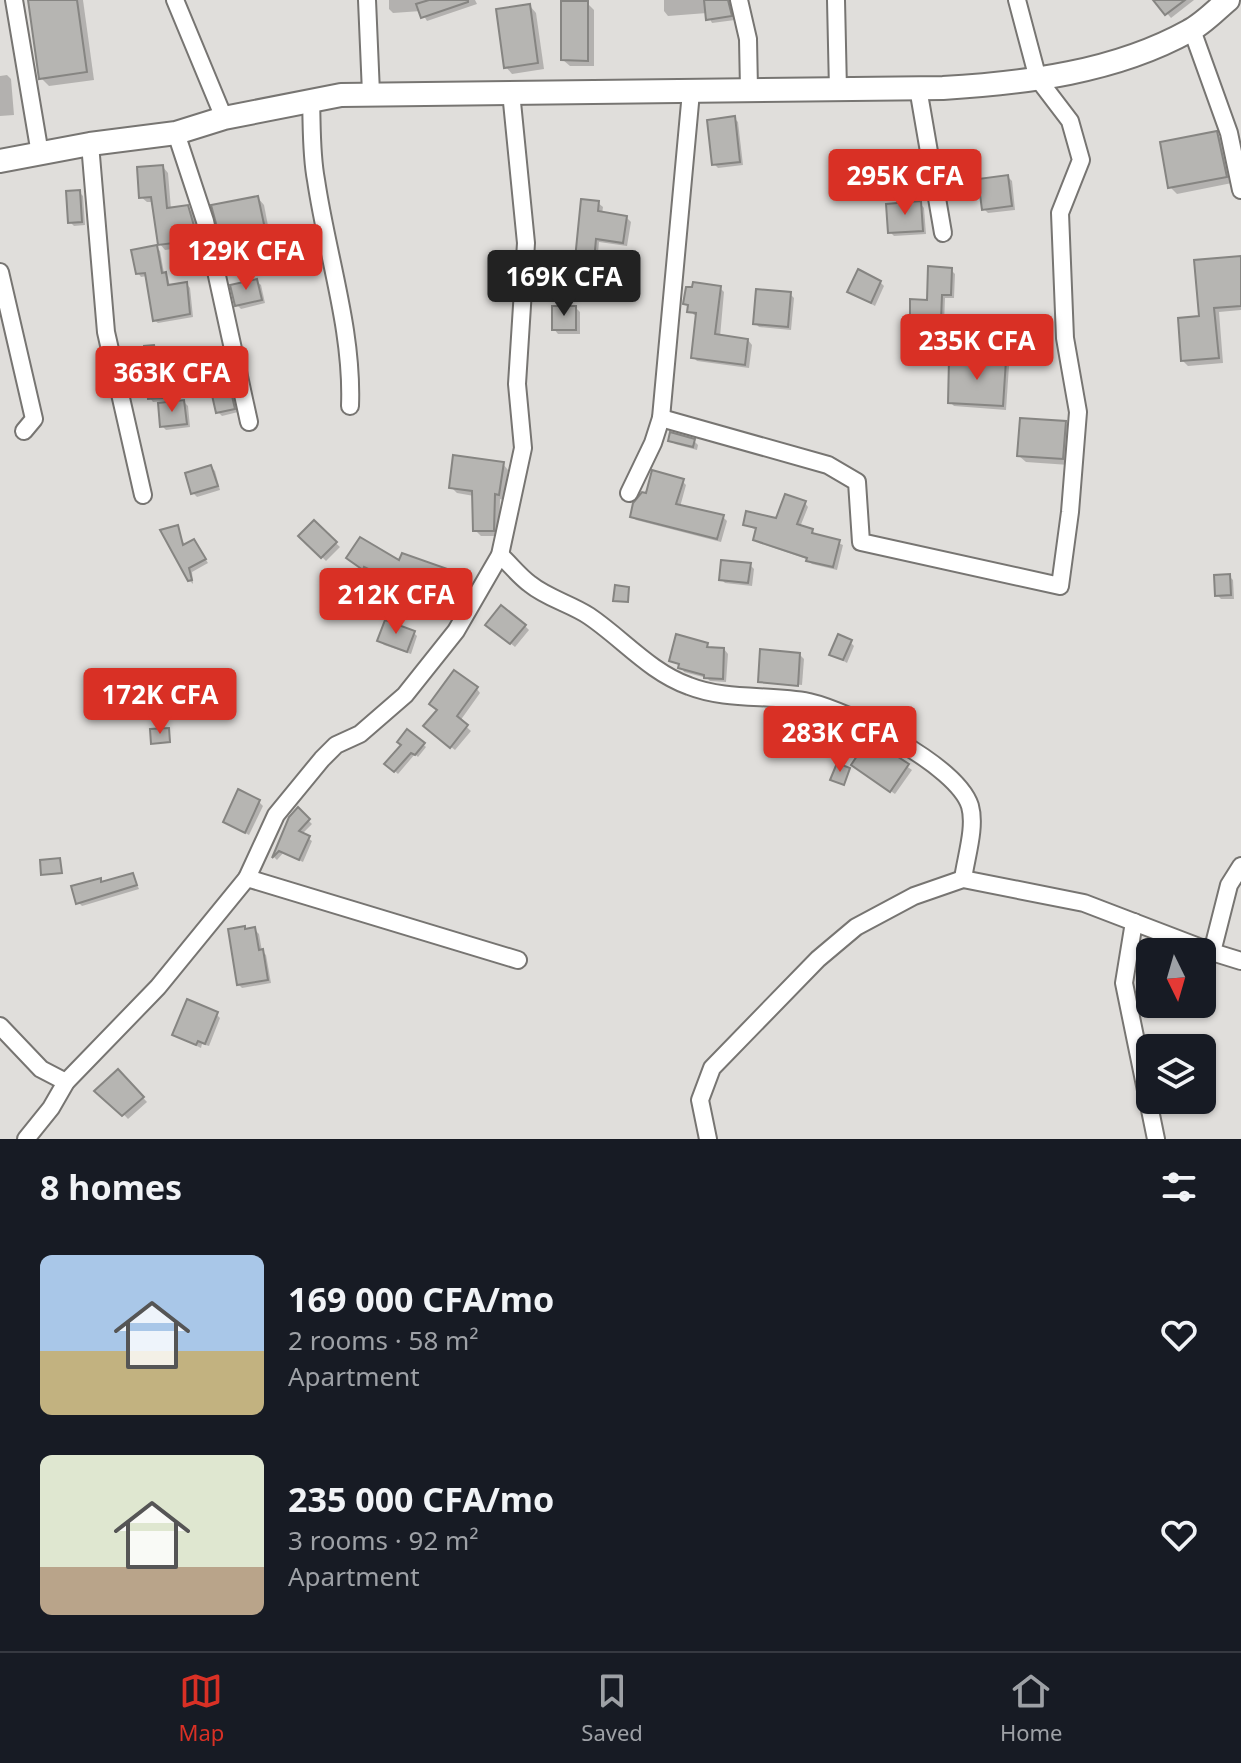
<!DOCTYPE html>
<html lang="en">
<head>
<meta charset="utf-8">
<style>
	:root { --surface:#171b24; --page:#20242c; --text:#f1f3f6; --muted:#9ea1a6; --line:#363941; --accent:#d93025 }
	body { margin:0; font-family:"Noto Sans",sans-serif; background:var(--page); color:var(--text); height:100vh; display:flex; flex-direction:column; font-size:30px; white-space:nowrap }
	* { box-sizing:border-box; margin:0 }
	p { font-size:26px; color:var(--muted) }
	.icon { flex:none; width:44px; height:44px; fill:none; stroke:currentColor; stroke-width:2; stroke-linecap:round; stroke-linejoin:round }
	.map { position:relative; height:1139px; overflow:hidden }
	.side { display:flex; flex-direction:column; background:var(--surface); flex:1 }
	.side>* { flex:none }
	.needle { width:52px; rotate:175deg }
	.tools { position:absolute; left:1136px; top:938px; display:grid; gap:16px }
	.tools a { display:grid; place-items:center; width:80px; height:80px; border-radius:12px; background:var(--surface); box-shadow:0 2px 6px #0004; font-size:40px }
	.price { position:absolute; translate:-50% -68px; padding:0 18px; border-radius:8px; background:var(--accent); color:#fff; font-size:26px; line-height:52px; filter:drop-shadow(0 2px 4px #0008) }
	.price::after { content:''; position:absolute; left:50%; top:48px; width:24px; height:18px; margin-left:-12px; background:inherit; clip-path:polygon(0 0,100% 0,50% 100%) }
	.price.active { background:#222; color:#fff }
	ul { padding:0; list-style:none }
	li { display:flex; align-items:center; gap:24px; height:200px; padding:0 40px }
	li span { display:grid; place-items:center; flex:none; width:224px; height:160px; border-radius:12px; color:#555 }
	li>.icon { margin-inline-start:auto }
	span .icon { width:96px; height:96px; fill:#fffc; stroke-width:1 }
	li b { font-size:34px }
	h2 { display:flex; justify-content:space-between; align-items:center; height:96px; padding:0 40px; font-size:34px }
	.tab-bar { display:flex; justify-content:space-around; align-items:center; height:112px; border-top:2px solid var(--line); background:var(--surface); font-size:22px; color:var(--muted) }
	.tab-bar a { display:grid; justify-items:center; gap:4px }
	.tab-bar .active { color:var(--accent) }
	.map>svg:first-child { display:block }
	.shadow { fill:#0003 }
	.building { fill:#b6b5b2; stroke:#868582; stroke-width:2 }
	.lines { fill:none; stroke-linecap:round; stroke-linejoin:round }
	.street-casing { stroke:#777572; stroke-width:20 }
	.secondary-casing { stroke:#777572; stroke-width:26 }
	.street { stroke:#fff; stroke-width:16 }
	.secondary { stroke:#fff; stroke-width:22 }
</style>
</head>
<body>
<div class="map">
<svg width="1241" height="1139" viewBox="0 0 1241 1139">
	<rect width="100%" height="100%" fill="#e0dedb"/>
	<!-- shadow -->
	<g class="shadow">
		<polygon points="30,0 83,0 94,80 49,86 41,78"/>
		<polygon points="389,0 475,0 477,4 427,21 421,11 393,13 389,9"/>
		<polygon points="664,0 732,0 735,20 712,23 707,13 668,16 664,11"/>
		<polygon points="1156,0 1194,0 1171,18"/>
		<polygon points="587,3 594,10 594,66 570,66 563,60"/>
		<polygon points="530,6 536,13 544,69 512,74 506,67"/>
		<polygon points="7,75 11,79 14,115 0,116 0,76"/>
		<polygon points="734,118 738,122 743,165 718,168 714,164"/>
		<polygon points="1216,134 1223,140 1232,183 1177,194 1170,187"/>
		<polygon points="163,167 168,173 171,209 187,207 193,213 202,245 165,250 160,244 154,202 147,202 141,197"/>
		<polygon points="1008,177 1012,181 1015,210 988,213 984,209"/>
		<polygon points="79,192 83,196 85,225 74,226 70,222"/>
		<polygon points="258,198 264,205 270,236 228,244 222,237"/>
		<polygon points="598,203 603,207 602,214 627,218 631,222 627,246 599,242 597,264 582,263 578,259"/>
		<polygon points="920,203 924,208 926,234 894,236 890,232"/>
		<polygon points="157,248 160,251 164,273 168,277 170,287 187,284 190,288 193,317 158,323 154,320 147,276 141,277 138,273"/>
		<polygon points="1241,258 1241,310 1219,312 1223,363 1188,366 1183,361 1201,318"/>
		<polygon points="951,270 955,274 954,298 945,298 944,324 916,324 912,319 929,302"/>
		<polygon points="256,281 261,285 265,303 241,309 237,305"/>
		<polygon points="880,282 884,286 875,306 850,292"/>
		<polygon points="720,288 724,292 720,337 748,340 752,345 749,368 697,361 693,357 698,315 694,315 686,304"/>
		<polygon points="790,294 794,298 791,330 759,327 755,323"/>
		<polygon points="576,308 580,312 580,334 558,334 554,329"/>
		<polygon points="153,347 156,350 165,401 153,402 150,398 148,380 139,382 135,379 147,364"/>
		<polygon points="1005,362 1009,366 1006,410 954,406 950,402"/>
		<polygon points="224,363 228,367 238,412 222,416 218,412"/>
		<polygon points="184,402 188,406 190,427 166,430 162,426"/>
		<polygon points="1065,423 1072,430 1069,465 1026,462 1019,456"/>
		<polygon points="671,440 694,441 698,445 697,450 675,444"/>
		<polygon points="503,464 508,470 504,500 500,499 499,536 481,536 475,530 474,496 457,493 451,487"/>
		<polygon points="211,467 215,471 220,490 197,497 193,493"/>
		<polygon points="682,481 686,485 680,507 723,517 727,521 721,542 636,520 632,516"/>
		<polygon points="805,503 808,507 800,527 843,545 837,570 812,564 807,559 759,543 755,539 757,530 745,525 777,520"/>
		<polygon points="314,523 340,547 326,561 301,536"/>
		<polygon points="177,528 185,546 194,541 208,563 192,572 193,584 189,580"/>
		<polygon points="352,562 400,563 458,575 462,578 455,600 424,590 423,595 369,570 367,572"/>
		<polygon points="750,565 754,569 752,586 725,583 721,579"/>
		<polygon points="1229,576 1233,580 1234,599 1221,599 1217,595"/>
		<polygon points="525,626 529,630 515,647 492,628"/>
		<polygon points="413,632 417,636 411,654 384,645 380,641"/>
		<polygon points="850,642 854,646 847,663 832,654"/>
		<polygon points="707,645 711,649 724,649 728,654 726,682 710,681 707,678 684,672 681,666 671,660"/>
		<polygon points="800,655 804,659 802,685 760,681"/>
		<polygon points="477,689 480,693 460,721 471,731 455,750 430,730"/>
		<polygon points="407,731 426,747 418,757 415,754 398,774 387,764 403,745"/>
		<polygon points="870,741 912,770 895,794 858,769"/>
		<polygon points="259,802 263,806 249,835 225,822"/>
		<polygon points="298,810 312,824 302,834 312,841 303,862 283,853 277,860 274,857 291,818"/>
		<polygon points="133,875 139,889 82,906 78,902 100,880 103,883"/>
		<polygon points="244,928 247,931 255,930 259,934 262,951 266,955 271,983 242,988 238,984"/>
		<polygon points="216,1014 220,1018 209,1046 202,1044 201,1048 174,1035"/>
		<polygon points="118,1071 147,1102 128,1119 115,1105"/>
	</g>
	<!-- building -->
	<g class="building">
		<polygon points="28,0 77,0 87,72 39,79"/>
		<polygon points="429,0 468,0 468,2 421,18 416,4"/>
		<polygon points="704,0 728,0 732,16 706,20"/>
		<polygon points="1153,0 1185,0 1165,15"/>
		<polygon points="561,1 588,1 588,61 561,60"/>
		<polygon points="530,4 538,63 504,68 496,9"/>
		<polygon points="735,116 740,162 712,165 707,120"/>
		<polygon points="1217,131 1227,177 1168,188 1160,142"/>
		<polygon points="163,165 167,208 188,205 198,240 158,245 151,197 139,198 137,167"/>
		<polygon points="1008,175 1012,206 982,210 978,179"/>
		<polygon points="80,190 82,222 68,223 66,191"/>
		<polygon points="258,196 265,229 220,238 211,205"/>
		<polygon points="581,199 599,201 598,211 627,216 623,243 596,239 594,261 575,259"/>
		<polygon points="921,201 923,231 888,233 886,204"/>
		<polygon points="157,245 162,273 166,272 168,285 187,282 190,314 153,321 145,273 136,274 131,250"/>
		<polygon points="1241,256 1241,306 1214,308 1219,358 1181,361 1178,318 1199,316 1194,260"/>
		<polygon points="928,266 952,268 951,295 942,295 941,321 910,320 910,299 927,300"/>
		<polygon points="858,269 881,281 871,303 847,292"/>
		<polygon points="257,279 262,300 235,306 230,285"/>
		<polygon points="693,282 721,286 715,334 748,339 745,365 691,358 696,313 687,312 688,305 683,304 686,287 692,287"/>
		<polygon points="756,289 791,292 788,327 753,324"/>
		<rect x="552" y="306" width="24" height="24"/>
		<polygon points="154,345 163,398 148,399 146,377 133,379 131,365 145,363 144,346"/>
		<polygon points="949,359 1006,360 1003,406 948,403"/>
		<polygon points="224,361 235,409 216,413 205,364"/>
		<polygon points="184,400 187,424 160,427 158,403"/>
		<polygon points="1020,418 1066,421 1063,459 1017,456"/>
		<polygon points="670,432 695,439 693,447 668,441"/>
		<polygon points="453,455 504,462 499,495 495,494 494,531 473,531 472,491 449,488"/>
		<polygon points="211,465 218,486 191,494 185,473"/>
		<polygon points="652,470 684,479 676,504 724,515 717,539 630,517 633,503 642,492 646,493"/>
		<polygon points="785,494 806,501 797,524 813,529 812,533 840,540 833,567 806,561 807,558 753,540 756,528 743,525 746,511 776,518"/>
		<polygon points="314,520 337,542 321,558 298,536"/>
		<polygon points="178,525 183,545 194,539 206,559 189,568 192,580 188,581 160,530"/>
		<polygon points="360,537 399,560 402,553 459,573 451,597 421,587 419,593 364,567 363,570 346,558"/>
		<polygon points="721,560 751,563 748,583 719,580"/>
		<polygon points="1230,574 1231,595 1215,596 1214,575"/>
		<polygon points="615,585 629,587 628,602 613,601"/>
		<polygon points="501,605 526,625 510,644 485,625"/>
		<polygon points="385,620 415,631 407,652 377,641"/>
		<polygon points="676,634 708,643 707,647 724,648 723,679 704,678 704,675 678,668 679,664 669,661"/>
		<polygon points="838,634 852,640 843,660 829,655"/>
		<polygon points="760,649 800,653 798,686 758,682"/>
		<polygon points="454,670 478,687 457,716 468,725 450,748 423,726 437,710 429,704"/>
		<polygon points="169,728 170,742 151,744 150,729"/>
		<polygon points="407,729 425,743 415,755 411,753 394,772 384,764 401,745 397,742"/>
		<polygon points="869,738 909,764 890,792 851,765"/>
		<polygon points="837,763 850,768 844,785 830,780"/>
		<polygon points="238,789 260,800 245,833 223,822"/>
		<polygon points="298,807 310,819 299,831 310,836 299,860 279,851 272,858 289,817"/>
		<polygon points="60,858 62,873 41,875 40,860"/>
		<polygon points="133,873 137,885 76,904 71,886 101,878 101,882"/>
		<polygon points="245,926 245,929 255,927 259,950 263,949 268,980 237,985 228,929"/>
		<polygon points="187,999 218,1012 205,1044 198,1041 196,1045 172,1035"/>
		<polygon points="118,1069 144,1097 122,1116 94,1091"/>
	</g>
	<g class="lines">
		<!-- street casing -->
		<g class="street-casing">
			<g id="street">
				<polyline points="14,0 40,154"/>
				<polyline points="175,0 224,118"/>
				<polyline points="367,0 371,93"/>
				<polyline points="739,0 748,39 749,89"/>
				<polyline points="836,0 838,90"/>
				<polyline points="1192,30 1229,133 1241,190"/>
				<polyline points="918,88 943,233"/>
				<path d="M311,100C312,126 311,154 316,180C327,255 353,330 350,406"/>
				<polyline points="176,133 205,221 249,422"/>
				<polyline points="90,144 106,332 143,495"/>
				<polyline points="0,272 34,419 24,431"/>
				<polyline points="661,418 828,465 857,482 861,542 1060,586 1070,512 1078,412 1065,338 1060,213 1081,160 1070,121 1038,79 1017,0"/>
				<polyline points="629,493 653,443 661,418 691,92"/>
				<path d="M500,555C510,564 519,576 530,584C547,598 571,604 589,616C623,639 650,672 689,686C727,701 769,694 809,702C849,711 957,765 970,806C976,827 966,857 963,879"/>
				<polyline points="247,878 518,960"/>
				<polyline points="1134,922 1124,983 1156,1139"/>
				<polyline points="1212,952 1229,885 1241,866"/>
				<polyline points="0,1026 41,1069 66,1082"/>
				<polyline points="26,1139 51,1108 66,1082 158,987 247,878 276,815 322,759 336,745 360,734 405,695 456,631 500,555 523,448 517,384 526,243 511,92"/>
				<polyline points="708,1139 700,1100 712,1068 818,959 856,927 914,896 963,879 1084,903 1212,952 1241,961"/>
			</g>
		</g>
		<!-- secondary casing -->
		<g class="secondary-casing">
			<path id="secondary" d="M0,161L90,144L176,133L224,118L341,95L943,88C1026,83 1115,72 1189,31C1203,24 1216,10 1228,0"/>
		</g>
		<!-- street -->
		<use href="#street" class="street"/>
		<!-- secondary -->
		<use href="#secondary" class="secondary"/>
	</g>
</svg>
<div class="tools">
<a><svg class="needle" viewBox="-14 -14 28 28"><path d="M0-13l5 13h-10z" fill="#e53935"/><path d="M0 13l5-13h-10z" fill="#9ea1a6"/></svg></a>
<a><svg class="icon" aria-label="layers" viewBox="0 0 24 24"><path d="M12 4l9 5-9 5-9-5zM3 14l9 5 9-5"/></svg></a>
</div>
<b class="price" style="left:905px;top:217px">295K CFA</b>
<b class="price" style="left:246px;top:292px">129K CFA</b>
<b class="price active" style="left:564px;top:318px">169K CFA</b>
<b class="price" style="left:977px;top:382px">235K CFA</b>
<b class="price" style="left:172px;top:414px">363K CFA</b>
<b class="price" style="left:396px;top:636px">212K CFA</b>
<b class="price" style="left:160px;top:736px">172K CFA</b>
<b class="price" style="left:840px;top:774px">283K CFA</b>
</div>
<section class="side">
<h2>8 homes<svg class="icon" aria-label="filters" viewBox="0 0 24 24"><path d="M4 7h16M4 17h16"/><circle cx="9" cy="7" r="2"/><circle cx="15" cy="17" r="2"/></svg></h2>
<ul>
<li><span style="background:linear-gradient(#a9c7e8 60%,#c2b280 0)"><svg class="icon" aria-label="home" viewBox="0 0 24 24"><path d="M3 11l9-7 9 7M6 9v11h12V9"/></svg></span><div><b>169 000 CFA/mo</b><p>2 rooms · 58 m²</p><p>Apartment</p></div><svg class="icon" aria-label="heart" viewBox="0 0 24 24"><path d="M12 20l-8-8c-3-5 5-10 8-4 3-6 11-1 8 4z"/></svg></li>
<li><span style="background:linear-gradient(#dfe7d0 70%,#b9a48a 0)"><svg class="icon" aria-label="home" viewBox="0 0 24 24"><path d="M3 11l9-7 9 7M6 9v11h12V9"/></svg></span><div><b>235 000 CFA/mo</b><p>3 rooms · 92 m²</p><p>Apartment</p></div><svg class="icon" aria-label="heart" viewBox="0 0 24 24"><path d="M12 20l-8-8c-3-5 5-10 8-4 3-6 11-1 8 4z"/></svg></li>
</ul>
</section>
<nav class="tab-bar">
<a class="active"><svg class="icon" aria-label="map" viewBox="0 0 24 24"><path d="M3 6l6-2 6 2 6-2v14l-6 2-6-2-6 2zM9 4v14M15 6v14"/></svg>Map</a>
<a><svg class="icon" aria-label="saved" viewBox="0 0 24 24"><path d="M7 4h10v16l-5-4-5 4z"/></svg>Saved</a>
<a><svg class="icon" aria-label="home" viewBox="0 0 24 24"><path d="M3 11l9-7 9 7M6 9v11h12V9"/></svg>Home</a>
</nav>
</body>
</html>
